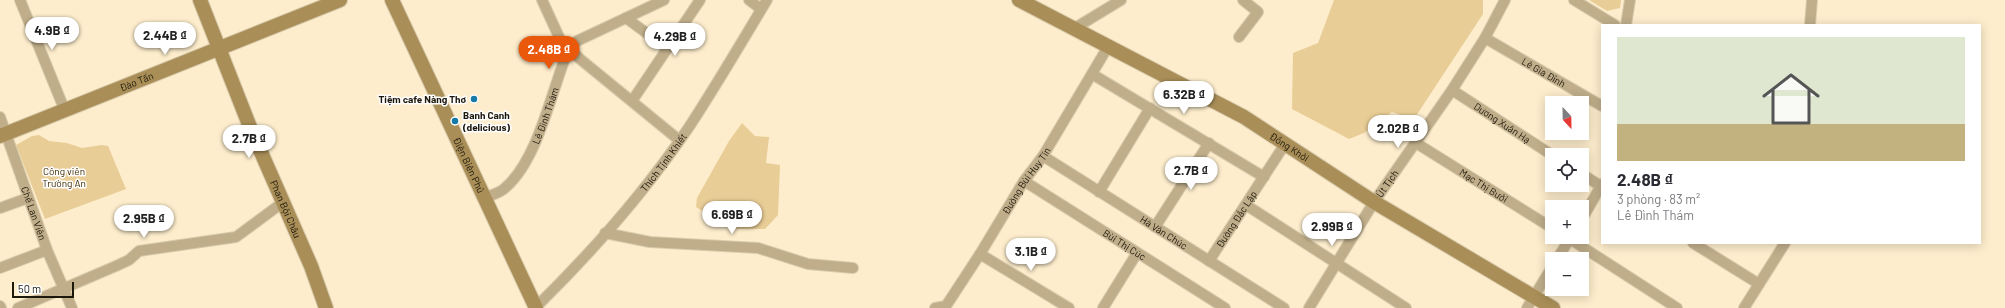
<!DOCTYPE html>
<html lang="vi">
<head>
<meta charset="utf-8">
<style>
	:root { --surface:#fff; --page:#f7f7f7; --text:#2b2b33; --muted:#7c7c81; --line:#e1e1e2; --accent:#ea580c }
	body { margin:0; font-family:Barlow,sans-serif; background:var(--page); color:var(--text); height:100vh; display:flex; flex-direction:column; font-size:15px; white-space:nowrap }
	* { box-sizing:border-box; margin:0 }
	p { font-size:13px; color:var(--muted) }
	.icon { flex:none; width:22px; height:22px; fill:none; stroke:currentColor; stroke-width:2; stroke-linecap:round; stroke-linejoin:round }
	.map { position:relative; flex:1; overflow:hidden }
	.drawer { position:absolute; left:1601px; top:24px; width:380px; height:220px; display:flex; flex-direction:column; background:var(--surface); border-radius:0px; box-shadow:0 2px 10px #0003 }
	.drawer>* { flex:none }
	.needle { width:26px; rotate:158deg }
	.controls { position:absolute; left:1545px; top:96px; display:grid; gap:8px }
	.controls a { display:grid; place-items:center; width:44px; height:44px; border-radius:0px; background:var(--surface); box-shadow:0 2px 10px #0003; font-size:20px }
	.scale { position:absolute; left:12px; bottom:10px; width:62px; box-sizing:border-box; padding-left:4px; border:2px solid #1d180c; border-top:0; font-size:11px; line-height:14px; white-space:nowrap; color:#1d180c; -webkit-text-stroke:3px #fff; paint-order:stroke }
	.price { position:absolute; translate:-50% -34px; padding:0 9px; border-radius:14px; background:#fff; color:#222; font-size:13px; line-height:26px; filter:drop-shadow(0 1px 2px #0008) }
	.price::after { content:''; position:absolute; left:50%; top:24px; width:12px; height:9px; margin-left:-6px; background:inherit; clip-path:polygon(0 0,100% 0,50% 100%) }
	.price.on { background:var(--accent); color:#fff }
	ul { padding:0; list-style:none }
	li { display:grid; align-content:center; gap:8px; height:212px; padding:0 16px }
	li+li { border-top:1px solid var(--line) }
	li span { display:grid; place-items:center; height:124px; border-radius:0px; color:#555 }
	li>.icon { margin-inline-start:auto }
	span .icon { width:72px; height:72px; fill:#fffc; stroke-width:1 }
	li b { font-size:17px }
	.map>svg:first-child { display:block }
	.green { fill:#e9cd96 }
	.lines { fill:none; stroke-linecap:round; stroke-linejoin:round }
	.street-casing { stroke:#d9cbad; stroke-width:12 }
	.secondary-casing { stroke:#d9cbad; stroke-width:16 }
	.street { stroke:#c0ae8a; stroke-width:10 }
	.secondary { stroke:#a98e57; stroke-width:14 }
	.poi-dot { fill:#157aa5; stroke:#fff; stroke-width:1.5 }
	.labels { text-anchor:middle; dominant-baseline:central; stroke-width:3; stroke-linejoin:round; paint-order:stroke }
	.street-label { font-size:10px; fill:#1d180c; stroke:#fff }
	.poi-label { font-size:10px; font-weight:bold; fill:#1d180c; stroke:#fff; text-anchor:end }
	.park-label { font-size:10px; fill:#3d2b03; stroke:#fff }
</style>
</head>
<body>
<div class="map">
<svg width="2005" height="308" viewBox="0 0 2005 308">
	<rect width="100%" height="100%" fill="#fdedcc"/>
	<!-- green -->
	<g class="green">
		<polygon points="1334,0 1483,0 1483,14 1414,119 1392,112 1364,133 1349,139 1292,109 1293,53 1318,43"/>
		<polygon points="1589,0 1621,0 1620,8 1607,11"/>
		<polygon points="742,123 755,136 769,137 766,163 780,165 778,215 765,229 733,229 696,207 697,198 729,141"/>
		<polygon points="39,135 49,141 67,143 82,148 102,145 108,146 126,189 45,219 16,145 32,136"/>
	</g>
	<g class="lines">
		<!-- street casing -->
		<g class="street-casing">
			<g id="street">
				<polyline points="20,0 65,111"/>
				<polyline points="542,0 560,39 580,59 679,140"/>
				<polyline points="749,0 761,9"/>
				<polyline points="1574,0 1615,25"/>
				<polyline points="626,18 667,48"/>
				<polyline points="1626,25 1630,0"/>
				<polyline points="1810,25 1812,0"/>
				<polyline points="1075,28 1121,0"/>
				<polyline points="1239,37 1258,12 1243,0"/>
				<path id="s1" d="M1485,38L1602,106"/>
				<polyline points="1092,74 1264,177"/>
				<path id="s2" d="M1452,90L1552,155"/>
				<polyline points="632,101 700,0"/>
				<path id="s3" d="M0,117L47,250L72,308"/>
				<path id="s4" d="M1416,143L1552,228"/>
				<path id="s5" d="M1043,156L1284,308"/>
				<polyline points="1582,174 1602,187"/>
				<path id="s6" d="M1024,181L1225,308"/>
				<polyline points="1099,192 1150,108"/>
				<path id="s7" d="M484,198C491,195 501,193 506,187C539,158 552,88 569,48L577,41L664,0"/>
				<polyline points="1246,205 1406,308"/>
				<polyline points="0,208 28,198"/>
				<polyline points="1582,219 1602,184"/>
				<polyline points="1155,227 1209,143"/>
				<polyline points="605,233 650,242 758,248 808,264 853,268"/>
				<polyline points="1567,237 1677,308"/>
				<polyline points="1693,243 1759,284"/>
				<polyline points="980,254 1069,308"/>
				<polyline points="1557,259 1571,237"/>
				<path id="s8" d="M1209,261L1285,144"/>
				<polyline points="0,268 47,250"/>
				<polyline points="0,306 1,308"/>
				<path id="s9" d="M536,307C592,252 645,192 689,127C716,86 741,43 767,0"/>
				<polyline points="18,308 116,266 129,260 139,251 236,237 282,203"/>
				<path id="s10" d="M935,308L946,306L980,254L1024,181L1043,156L1109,45"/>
				<polyline points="1103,308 1137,253"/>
				<path id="s11" d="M1309,308L1374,202L1452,90L1485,38L1505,0"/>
				<polyline points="1527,308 1552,267"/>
				<polyline points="1744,308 1785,243"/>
			</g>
		</g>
		<!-- secondary casing -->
		<g class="secondary-casing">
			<g id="secondary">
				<path id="s12" d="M200,0L250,127L311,266L326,308"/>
				<path id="s13" d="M392,0L536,308"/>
				<path id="s14" d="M1019,0L1244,117L1374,202L1553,308"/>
				<path id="s15" d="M0,136L340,0"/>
			</g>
		</g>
		<!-- street -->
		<use href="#street" class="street"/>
		<!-- secondary -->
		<use href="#secondary" class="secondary"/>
	</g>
	<!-- markers -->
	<g class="poi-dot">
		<circle cx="474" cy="99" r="4"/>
		<circle cx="455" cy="121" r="4"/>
	</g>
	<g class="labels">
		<!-- street labels -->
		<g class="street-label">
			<text stroke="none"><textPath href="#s1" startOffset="68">Lê Gia Đỉnh</textPath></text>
			<text stroke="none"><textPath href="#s15" startOffset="147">Đào Tấn</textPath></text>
			<text stroke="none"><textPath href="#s7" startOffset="107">Lê Đình Thám</textPath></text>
			<text stroke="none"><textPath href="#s2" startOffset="60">Dương Xuân Hạ</textPath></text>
			<text stroke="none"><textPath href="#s14" startOffset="308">Đồng Khởi</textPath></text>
			<text stroke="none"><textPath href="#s9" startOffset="193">Thích Tịnh Khiết</textPath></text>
			<text stroke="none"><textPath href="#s13" startOffset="182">Điện Biên Phủ</textPath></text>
			<text stroke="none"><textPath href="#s10" startOffset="160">Đường Bùi Huy Tín</textPath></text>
			<text stroke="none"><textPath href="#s11" startOffset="147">Út Tịch</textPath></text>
			<text stroke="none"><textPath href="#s4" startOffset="80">Mạc Thị Bưởi</textPath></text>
			<text stroke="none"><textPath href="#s12" startOffset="226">Phan Bội Châu</textPath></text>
			<text stroke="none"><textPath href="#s3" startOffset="102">Chế Lan Viên</textPath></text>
			<text stroke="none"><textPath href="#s8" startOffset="50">Đường Đắc Lập</textPath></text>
			<text stroke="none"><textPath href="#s5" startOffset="143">Hà Văn Chúc</textPath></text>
			<text stroke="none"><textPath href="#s6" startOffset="119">Bùi Thị Cúc</textPath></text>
		</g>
		<!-- poi labels -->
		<g class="poi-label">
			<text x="466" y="99">Tiệm cafe Nàng Thơ</text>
			<text x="463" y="115" text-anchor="start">Banh Canh<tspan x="463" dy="12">(delicious)</tspan></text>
		</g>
		<!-- park labels -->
		<g class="park-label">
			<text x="64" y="171">Công viên<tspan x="64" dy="12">Trường An</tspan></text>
		</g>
	</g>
</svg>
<div class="controls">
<a><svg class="needle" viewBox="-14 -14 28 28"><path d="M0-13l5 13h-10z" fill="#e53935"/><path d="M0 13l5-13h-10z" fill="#7c7c81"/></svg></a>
<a><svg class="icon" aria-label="locate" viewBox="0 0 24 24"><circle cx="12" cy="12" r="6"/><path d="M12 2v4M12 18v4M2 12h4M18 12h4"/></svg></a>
<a>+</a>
<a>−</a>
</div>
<div class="scale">50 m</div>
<b class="price" style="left:52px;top:51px">4.9B ₫</b>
<b class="price" style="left:165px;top:56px">2.44B ₫</b>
<b class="price" style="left:675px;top:57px">4.29B ₫</b>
<b class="price on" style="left:549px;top:70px">2.48B ₫</b>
<b class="price" style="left:1184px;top:115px">6.32B ₫</b>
<b class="price" style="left:1398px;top:149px">2.02B ₫</b>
<b class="price" style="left:249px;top:159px">2.7B ₫</b>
<b class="price" style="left:1191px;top:191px">2.7B ₫</b>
<b class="price" style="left:732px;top:235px">6.69B ₫</b>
<b class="price" style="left:144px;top:239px">2.95B ₫</b>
<b class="price" style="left:1332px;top:247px">2.99B ₫</b>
<b class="price" style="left:1031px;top:272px">3.1B ₫</b>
<section class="drawer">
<ul>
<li><span style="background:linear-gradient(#dfe7d0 70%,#c2b280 0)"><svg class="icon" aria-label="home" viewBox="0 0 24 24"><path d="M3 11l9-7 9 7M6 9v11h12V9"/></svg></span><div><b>2.48B ₫</b><p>3 phòng · 83 m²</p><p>Lê Đình Thám</p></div></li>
</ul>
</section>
</div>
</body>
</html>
